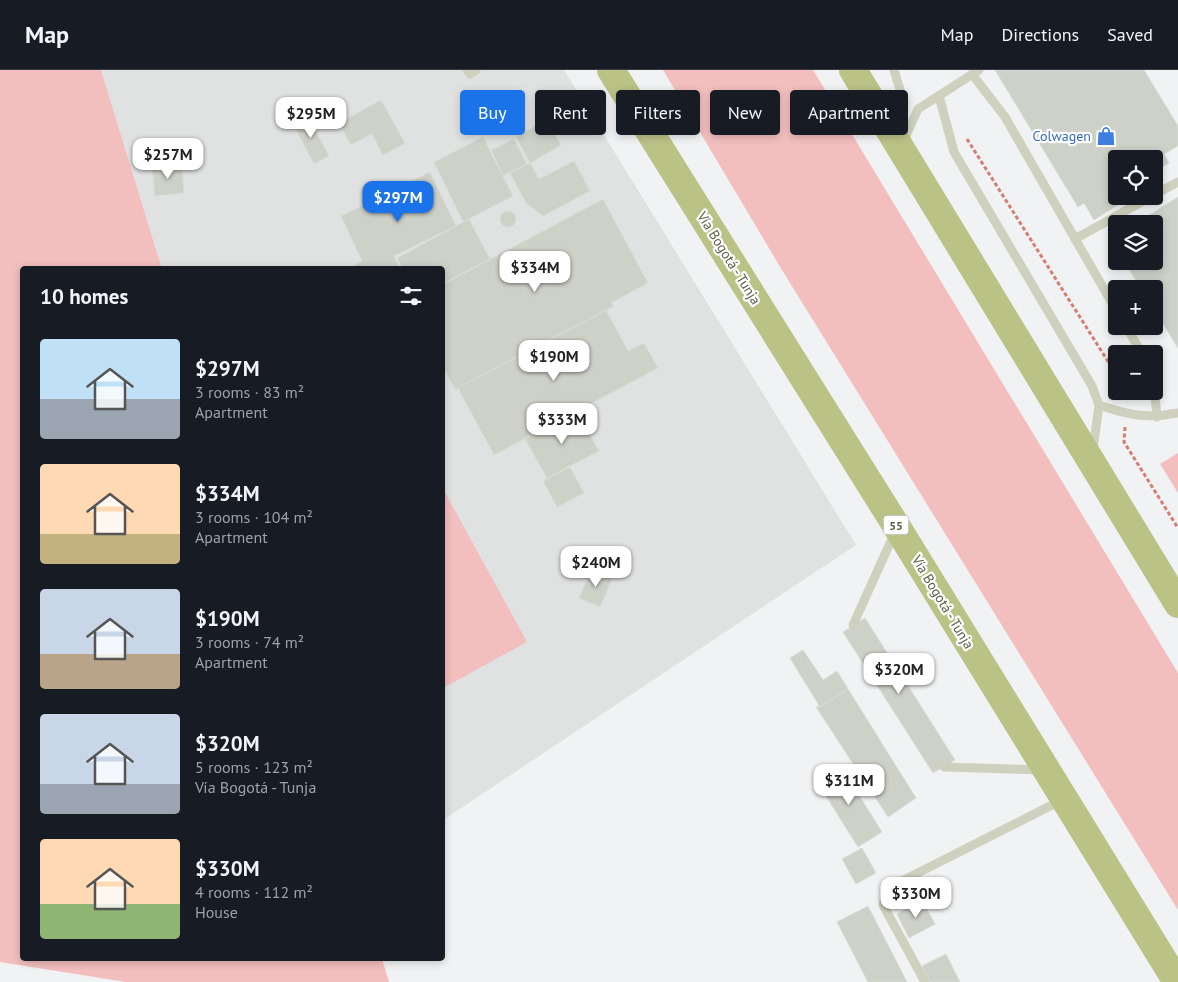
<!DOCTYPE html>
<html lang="en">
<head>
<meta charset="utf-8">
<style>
	:root { --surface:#171b24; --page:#242831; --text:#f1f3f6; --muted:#9ea1a6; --line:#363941; --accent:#1a73e8 }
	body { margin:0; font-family:"PT Sans",sans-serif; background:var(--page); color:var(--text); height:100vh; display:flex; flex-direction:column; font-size:19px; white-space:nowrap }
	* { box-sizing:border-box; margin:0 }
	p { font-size:16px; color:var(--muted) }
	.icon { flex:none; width:28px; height:28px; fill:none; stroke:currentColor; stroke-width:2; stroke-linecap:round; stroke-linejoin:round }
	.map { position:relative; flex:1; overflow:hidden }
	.details { position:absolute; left:20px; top:196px; width:425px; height:695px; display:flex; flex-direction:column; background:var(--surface); border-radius:5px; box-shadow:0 2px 8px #0003 }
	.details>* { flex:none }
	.guide { position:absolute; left:460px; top:20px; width:475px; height:45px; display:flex; gap:10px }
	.fabs { position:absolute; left:1108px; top:80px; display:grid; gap:10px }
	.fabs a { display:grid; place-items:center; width:55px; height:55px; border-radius:5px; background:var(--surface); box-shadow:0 2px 8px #0003; font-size:25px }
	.price { position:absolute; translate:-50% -42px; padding:0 11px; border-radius:10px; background:#fff; color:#222; font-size:16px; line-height:32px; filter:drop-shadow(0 1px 2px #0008) }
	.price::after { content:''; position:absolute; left:50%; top:30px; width:15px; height:11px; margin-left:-8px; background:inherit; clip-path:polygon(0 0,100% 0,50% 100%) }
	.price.active { background:var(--accent); color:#fff }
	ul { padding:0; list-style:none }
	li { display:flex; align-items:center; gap:15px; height:125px; padding:0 20px }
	li span { display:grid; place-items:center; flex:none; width:140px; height:100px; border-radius:5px; color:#555 }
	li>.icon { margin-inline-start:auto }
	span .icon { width:60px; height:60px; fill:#fffc; stroke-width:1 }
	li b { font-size:21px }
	h2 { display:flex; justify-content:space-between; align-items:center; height:60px; padding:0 20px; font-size:21px }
	.pill { padding:0 18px; border-radius:5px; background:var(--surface); box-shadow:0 2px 8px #0003; font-size:18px; line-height:45px }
	.pill.active { background:var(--accent); color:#fff }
	header { display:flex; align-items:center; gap:30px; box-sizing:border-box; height:70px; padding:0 25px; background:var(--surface); border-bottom:1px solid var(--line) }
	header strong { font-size:24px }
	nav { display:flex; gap:28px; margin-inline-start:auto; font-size:18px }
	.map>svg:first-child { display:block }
	.education { fill:#e0e1e1 }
	.green { fill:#f2bebe }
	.building { fill:#ced1c8; stroke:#daddd5 }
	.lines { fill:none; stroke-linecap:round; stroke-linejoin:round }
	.path { stroke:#d37f73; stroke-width:3; stroke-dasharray:4 2.5; stroke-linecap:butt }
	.lane { stroke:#cfd1be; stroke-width:9 }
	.highway { stroke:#bac286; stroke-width:28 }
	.labels { text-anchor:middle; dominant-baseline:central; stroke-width:4.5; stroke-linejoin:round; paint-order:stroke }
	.shield { fill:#fff; stroke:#8e907e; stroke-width:1 }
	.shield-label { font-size:12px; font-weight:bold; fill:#5e6047 }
	.shop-label { font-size:14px; fill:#366cbe; stroke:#fff; text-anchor:end }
	.street-label { font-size:14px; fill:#5e6047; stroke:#fff }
</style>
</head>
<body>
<header>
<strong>Map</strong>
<nav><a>Map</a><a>Directions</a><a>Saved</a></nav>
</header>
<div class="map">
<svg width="1178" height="912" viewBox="0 0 1178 912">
	<rect width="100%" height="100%" fill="#f1f2f3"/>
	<!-- education -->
	<polygon class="education" points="101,0 564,0 856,475 443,750 442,199 162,199"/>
	<!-- green -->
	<g class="green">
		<polygon points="0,0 101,0 162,199 22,199 22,889 382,889 389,912 126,912 0,892"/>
		<polygon points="663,0 813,0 1178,603 1178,840 782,200"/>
		<polygon points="1178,383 1178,423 1160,394"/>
		<polygon points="442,417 527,572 443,618 442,618"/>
	</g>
	<!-- building -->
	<g class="building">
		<polygon points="995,0 1144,0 1178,56 1178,76 1164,84 1169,93 1154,102 1154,89 1116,89 1116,126 1132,126 1094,150 1084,133 1078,137"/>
		<polygon points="381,30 405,73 383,85 372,64 351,75 339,53"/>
		<polygon points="307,44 329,86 314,94 292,52"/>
		<polygon points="546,49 561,75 530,93 516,67"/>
		<polygon points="483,67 513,126 463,152 434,92"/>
		<polygon points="514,69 527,94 503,106 491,80"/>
		<polygon points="574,91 590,121 543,146 526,133 510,103 530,93 539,109"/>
		<polygon points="182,95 184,123 155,126 152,98"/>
		<polygon points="430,102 456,156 394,186 400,199 348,199 362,191 341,146"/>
		<polygon points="1178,127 1178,278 1154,239 1154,219 1141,219 1124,191 1154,191 1154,154 1135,154"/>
		<polygon points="603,129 648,213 611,233 614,236 458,318 456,321 442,295 442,215"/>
		<circle cx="508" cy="149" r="8"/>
		<polygon points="469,149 490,189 442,214 442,199 403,199 397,188"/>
		<polygon points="606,240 628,281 644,273 658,298 494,385 458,318"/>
		<polygon points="577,342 599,381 547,408 525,369"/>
		<polygon points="570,397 584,423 557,437 543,411"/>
		<polygon points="591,500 612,509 600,537 579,528"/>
		<polygon points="865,548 955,690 933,703 843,562"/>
		<polygon points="803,580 823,610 837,601 848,619 820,637 790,588"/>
		<polygon points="848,619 916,728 888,747 816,637 820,637"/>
		<polygon points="840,695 882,762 858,777 816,710"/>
		<polygon points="862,778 876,803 856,814 842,789"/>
		<polygon points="922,830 935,854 909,868 897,844"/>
		<polygon points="868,836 907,912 868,912 837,852"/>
		<polygon points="946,884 960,912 930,912 922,896"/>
	</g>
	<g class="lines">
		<!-- path -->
		<g class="path">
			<polyline points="967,69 1116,304"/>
			<polyline points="1125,357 1124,372 1178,458"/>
		</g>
		<!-- lane -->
		<g class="lane">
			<polyline points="467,0 470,4 476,0"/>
			<polyline points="894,0 904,33 902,67"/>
			<polyline points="972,4 1005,47 1116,240"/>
			<path d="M939,26L954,82L1092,316L1099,335C1128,345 1147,349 1178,343"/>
			<polyline points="903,72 918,39 979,0"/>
			<polyline points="1154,125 1178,112"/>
			<polyline points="1075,169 1152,126"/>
			<polyline points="1126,256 1142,284"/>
			<polyline points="1154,313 1157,347"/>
			<polyline points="1093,380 1099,335"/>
			<polyline points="853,555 895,462"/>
			<polyline points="944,697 1041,700"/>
			<polyline points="925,912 883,835 887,822 896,814 1062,730"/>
		</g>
		<!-- highway -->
		<g class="highway">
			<polyline points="611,0 897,457 1177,912"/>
			<polyline points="853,0 1178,534"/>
		</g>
	</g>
	<!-- icons -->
	<defs>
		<g id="shop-bare" transform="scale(1.5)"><path d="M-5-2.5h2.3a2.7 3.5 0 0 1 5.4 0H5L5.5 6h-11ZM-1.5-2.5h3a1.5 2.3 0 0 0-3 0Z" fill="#3f7fe0" stroke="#fff" stroke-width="2.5" paint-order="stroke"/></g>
	</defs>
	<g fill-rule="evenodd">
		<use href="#shop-bare" x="1106" y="66"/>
	</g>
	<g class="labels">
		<!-- shield labels -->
		<rect class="shield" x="883.5" y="445.5" width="25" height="19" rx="4"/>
		<g class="shield-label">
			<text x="896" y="455">55</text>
		</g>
		<!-- shop labels -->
		<g class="shop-label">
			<text x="1091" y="66">Colwagen</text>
		</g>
		<!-- street labels -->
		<g class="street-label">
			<text transform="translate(729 188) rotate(58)">Vía Bogotá - Tunja</text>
			<text transform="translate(943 532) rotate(59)">Vía Bogotá - Tunja</text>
		</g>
	</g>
</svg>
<div class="fabs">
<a><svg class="icon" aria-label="locate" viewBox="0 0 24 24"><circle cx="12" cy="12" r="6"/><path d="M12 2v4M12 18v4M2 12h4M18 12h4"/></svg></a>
<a><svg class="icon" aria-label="layers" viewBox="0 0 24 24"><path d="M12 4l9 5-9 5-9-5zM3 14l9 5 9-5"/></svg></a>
<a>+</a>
<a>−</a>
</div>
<b class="price" style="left:311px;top:69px">$295M</b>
<b class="price" style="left:168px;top:110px">$257M</b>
<b class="price active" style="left:398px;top:153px">$297M</b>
<b class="price" style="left:535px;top:223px">$334M</b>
<b class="price" style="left:554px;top:312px">$190M</b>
<b class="price" style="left:562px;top:375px">$333M</b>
<b class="price" style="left:596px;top:518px">$240M</b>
<b class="price" style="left:899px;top:625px">$320M</b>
<b class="price" style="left:849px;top:736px">$311M</b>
<b class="price" style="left:916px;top:849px">$330M</b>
<div class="guide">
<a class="pill active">Buy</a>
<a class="pill">Rent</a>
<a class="pill">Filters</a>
<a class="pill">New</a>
<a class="pill">Apartment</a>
</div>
<section class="details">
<h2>10 homes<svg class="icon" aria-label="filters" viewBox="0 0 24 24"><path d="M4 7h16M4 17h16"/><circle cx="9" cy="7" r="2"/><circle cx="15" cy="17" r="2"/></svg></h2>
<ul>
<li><span style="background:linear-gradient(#bfe0f5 60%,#9aa5b1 0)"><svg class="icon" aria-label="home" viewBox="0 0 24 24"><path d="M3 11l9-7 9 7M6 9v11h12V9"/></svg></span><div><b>$297M</b><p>3 rooms · 83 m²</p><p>Apartment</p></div></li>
<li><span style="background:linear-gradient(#ffd9b3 70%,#c2b280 0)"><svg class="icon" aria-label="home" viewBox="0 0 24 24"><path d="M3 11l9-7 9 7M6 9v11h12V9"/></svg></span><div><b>$334M</b><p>3 rooms · 104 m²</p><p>Apartment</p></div></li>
<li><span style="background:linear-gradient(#c9d6e8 65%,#b9a48a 0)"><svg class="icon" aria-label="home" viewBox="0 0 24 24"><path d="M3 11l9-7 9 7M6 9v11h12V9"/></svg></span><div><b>$190M</b><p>3 rooms · 74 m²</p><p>Apartment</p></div></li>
<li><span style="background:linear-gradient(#c9d6e8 70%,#9aa5b1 0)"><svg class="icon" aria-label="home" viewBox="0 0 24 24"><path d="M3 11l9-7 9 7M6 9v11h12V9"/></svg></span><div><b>$320M</b><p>5 rooms · 123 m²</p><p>Vía Bogotá - Tunja</p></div></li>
<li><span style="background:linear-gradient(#ffd9b3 65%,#8fb573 0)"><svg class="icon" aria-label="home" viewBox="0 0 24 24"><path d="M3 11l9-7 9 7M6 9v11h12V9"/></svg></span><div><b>$330M</b><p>4 rooms · 112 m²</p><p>House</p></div></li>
</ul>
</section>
</div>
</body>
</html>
